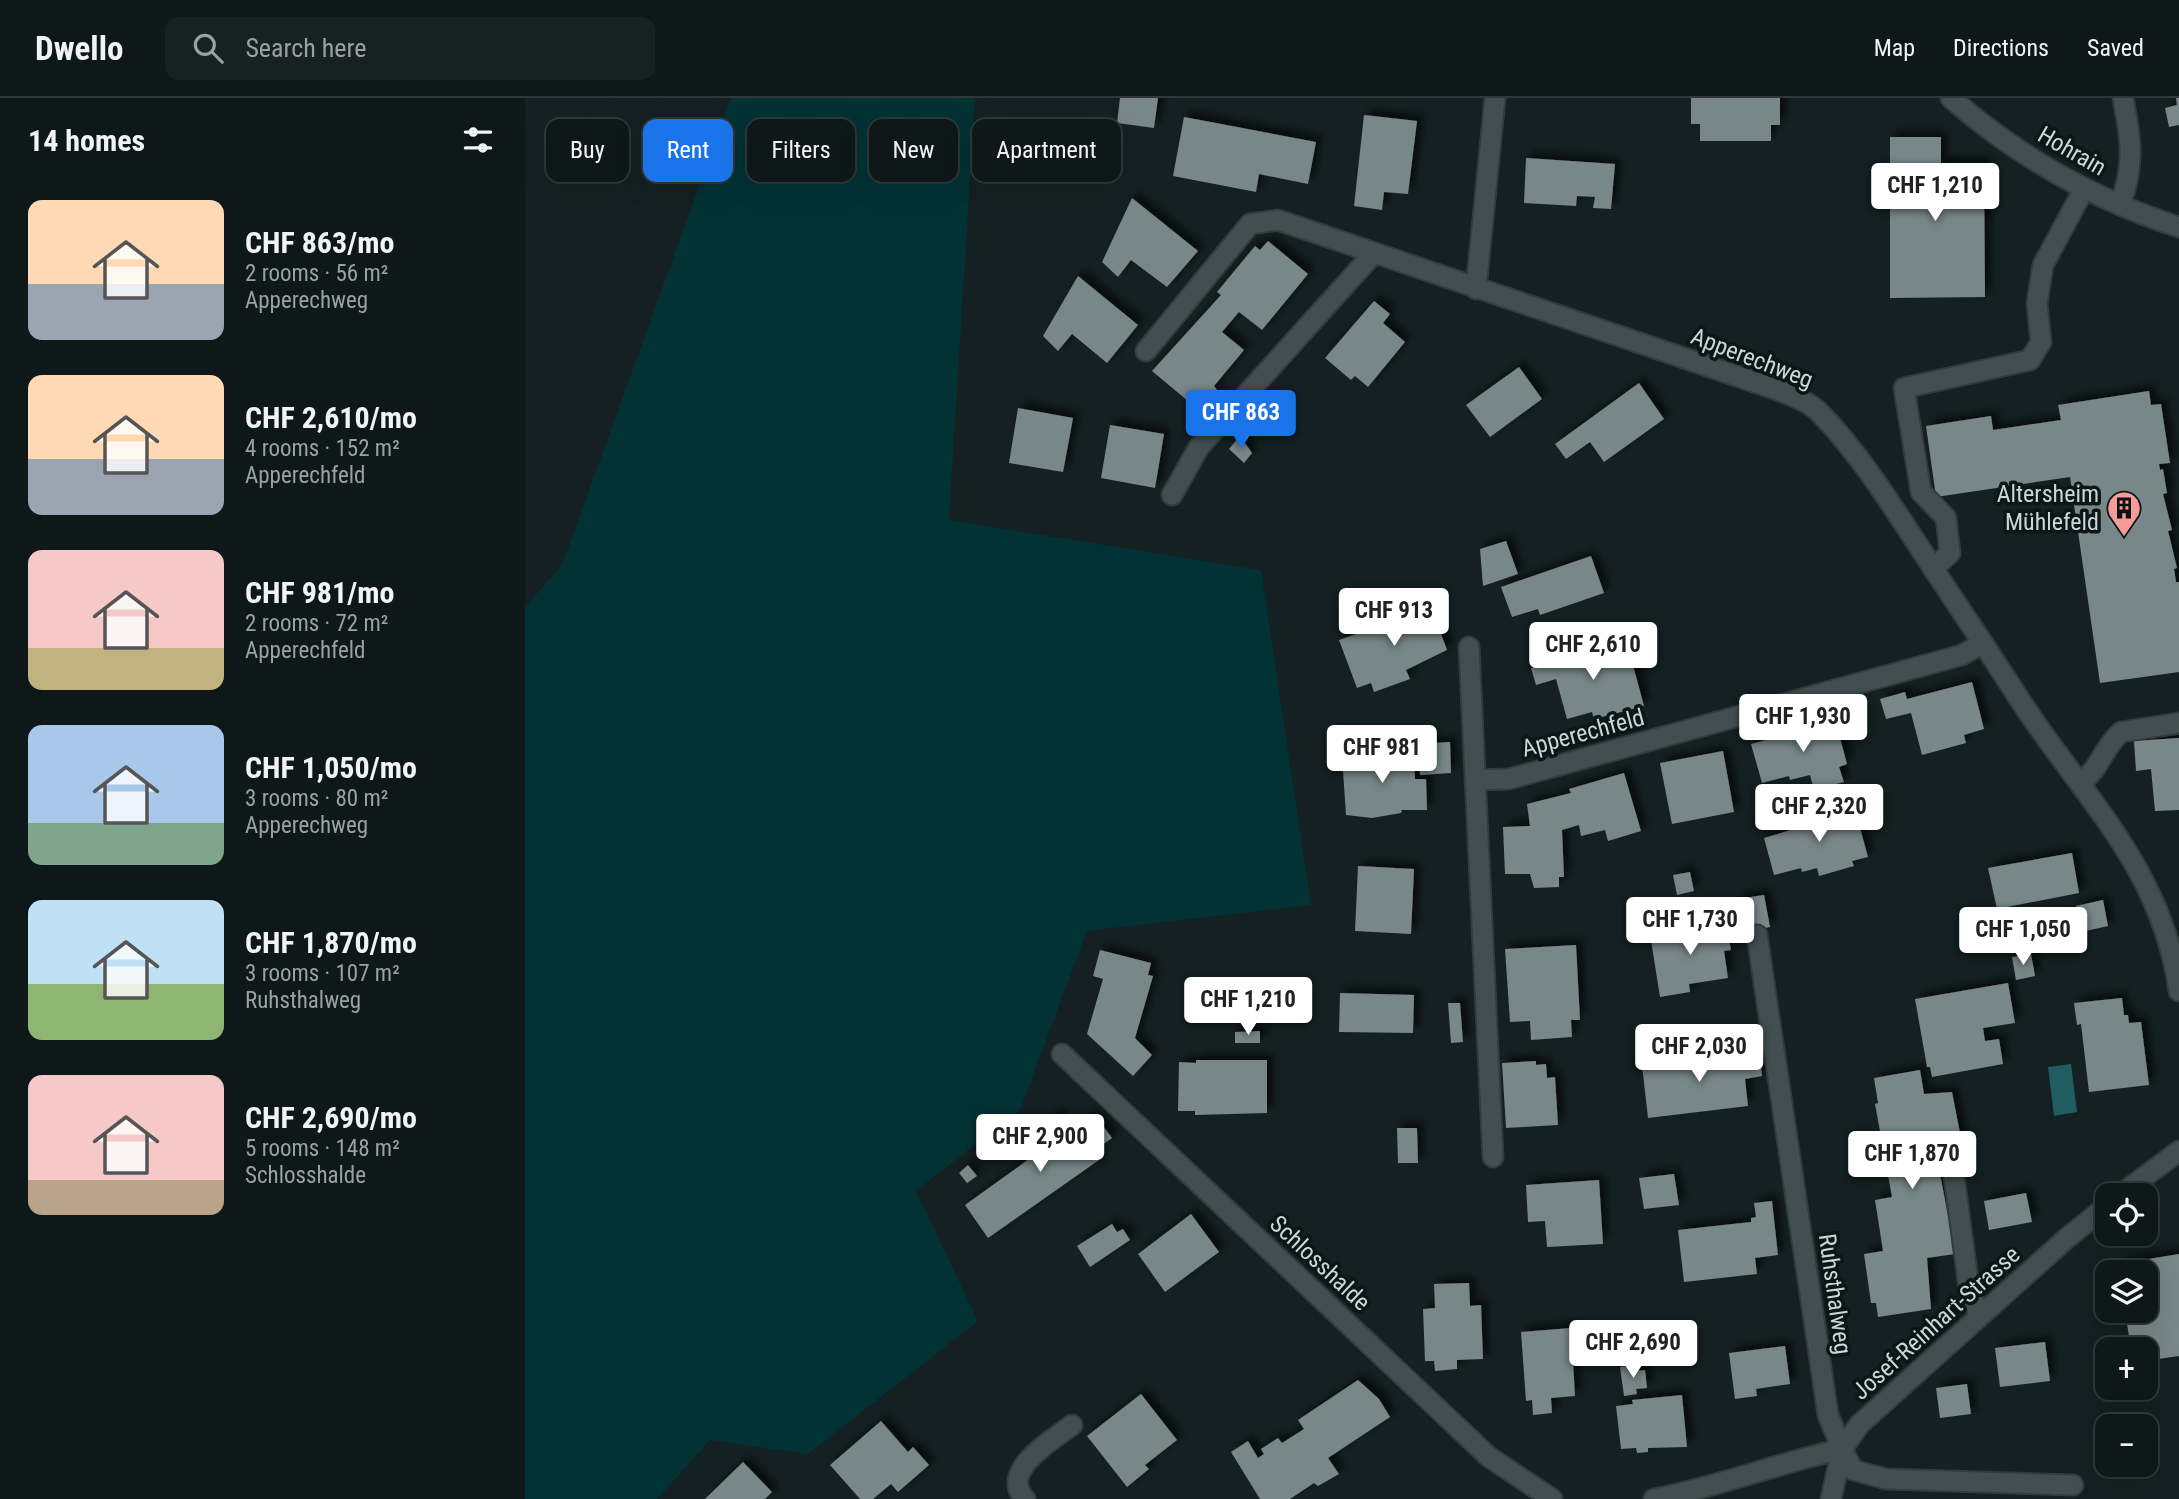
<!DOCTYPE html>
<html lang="en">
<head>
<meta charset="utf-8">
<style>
	:root { --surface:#0f1819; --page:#182122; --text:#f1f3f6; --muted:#9ba0a2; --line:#2f3738; --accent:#1a73e8 }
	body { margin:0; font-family:"Roboto Condensed",sans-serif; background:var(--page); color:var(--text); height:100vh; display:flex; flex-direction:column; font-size:26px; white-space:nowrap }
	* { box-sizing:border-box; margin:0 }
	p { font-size:23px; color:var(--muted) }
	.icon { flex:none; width:38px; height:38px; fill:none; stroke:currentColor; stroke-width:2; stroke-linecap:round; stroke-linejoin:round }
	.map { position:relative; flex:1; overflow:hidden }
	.side { display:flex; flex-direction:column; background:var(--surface); width:525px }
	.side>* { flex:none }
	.banner { position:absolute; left:21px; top:21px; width:665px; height:63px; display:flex; gap:14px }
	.buttons { position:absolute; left:1570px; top:1085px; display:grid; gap:14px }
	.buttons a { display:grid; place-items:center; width:63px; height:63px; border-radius:14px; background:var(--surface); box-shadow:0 7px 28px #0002,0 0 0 2px var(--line); font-size:35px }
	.price { position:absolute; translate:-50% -60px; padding:0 16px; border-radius:7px; background:#fff; color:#222; font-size:23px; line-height:46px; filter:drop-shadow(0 2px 4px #0008) }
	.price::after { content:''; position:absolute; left:50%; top:42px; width:21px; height:16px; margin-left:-10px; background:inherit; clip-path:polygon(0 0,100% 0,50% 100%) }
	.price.active { background:var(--accent); color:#fff }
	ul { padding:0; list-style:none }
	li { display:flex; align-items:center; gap:21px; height:175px; padding:0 28px }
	li span { display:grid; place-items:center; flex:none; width:196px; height:140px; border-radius:14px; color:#555 }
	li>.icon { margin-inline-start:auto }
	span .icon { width:84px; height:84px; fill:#fffc; stroke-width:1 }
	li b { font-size:30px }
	h2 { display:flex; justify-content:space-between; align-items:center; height:84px; padding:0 28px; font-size:30px }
	.pill { padding:0 24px; border-radius:14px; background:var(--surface); box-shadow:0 7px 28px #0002,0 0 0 2px var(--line); font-size:24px; line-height:63px }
	.pill.active { background:var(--accent); color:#fff }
	header { display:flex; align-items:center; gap:42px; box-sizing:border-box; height:98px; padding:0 35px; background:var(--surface); border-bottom:2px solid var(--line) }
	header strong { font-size:33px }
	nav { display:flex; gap:38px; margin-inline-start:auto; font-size:24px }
	.search { width:490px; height:63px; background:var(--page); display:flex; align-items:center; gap:18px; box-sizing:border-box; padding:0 24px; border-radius:14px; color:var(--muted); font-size:26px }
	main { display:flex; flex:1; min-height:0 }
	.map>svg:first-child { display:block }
	.green { fill:#033235 }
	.water { fill:#1f5d61 }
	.building { fill:#788788; filter:url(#shadow) }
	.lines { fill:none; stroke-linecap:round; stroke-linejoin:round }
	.service-casing { stroke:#333b3b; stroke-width:23 }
	.minor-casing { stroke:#333b3b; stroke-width:23 }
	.service { stroke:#414f50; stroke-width:19 }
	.minor { stroke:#414f50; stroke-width:19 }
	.labels { text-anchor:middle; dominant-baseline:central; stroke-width:7; stroke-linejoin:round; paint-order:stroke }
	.street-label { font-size:24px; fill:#cdd5d5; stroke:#0a1718 }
	.poi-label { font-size:24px; fill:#cdd5d5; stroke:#0a1718; text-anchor:end }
</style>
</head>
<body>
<header>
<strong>Dwello</strong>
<div class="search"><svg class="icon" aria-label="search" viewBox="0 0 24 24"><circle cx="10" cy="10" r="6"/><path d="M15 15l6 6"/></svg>Search here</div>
<nav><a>Map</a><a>Directions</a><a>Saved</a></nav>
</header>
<main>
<section class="side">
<h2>14 homes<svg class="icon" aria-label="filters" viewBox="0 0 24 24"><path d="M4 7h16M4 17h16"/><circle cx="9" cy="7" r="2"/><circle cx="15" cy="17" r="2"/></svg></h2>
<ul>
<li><span style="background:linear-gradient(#ffd9b3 60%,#9aa5b1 0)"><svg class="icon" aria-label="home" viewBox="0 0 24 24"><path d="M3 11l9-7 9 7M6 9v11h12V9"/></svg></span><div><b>CHF 863/mo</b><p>2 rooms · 56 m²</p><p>Apperechweg</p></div></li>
<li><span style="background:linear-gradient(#ffd9b3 60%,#9aa5b1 0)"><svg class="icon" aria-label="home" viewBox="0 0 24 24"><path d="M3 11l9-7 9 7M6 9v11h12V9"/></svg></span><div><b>CHF 2,610/mo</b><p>4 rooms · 152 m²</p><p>Apperechfeld</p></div></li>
<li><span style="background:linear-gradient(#f6c9c9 70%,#c2b280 0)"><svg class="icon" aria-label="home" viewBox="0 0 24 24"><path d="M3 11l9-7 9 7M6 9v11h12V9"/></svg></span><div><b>CHF 981/mo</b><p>2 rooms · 72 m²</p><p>Apperechfeld</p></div></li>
<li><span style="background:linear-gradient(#a9c7e8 70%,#7fa58c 0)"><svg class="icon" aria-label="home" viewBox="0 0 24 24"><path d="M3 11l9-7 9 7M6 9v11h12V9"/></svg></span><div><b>CHF 1,050/mo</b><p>3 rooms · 80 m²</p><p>Apperechweg</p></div></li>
<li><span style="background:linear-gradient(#bfe0f5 60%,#8fb573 0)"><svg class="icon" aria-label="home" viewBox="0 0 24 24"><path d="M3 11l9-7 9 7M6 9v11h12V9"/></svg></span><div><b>CHF 1,870/mo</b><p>3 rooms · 107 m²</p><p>Ruhsthalweg</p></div></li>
<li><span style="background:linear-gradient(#f6c9c9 75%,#b9a48a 0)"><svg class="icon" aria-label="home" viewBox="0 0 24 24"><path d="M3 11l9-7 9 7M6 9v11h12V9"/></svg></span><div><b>CHF 2,690/mo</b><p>5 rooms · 148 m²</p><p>Schlosshalde</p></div></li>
</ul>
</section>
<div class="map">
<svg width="1654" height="1401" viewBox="0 0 1654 1401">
	<defs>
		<filter id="shadow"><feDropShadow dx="6" dy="-6" stdDeviation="3.5" flood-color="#0009"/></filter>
	</defs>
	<rect width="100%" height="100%" fill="#142021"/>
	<!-- green -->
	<polygon class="green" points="206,0 450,0 424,422 736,472 786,807 562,833 495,1012 391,1093 453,1223 283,1356 185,1342 132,1401 0,1401 0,509 37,467"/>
	<!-- water -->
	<polygon class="water" points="1546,966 1552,1014 1529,1018 1523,969"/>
	<!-- building -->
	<g class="building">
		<polygon points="595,0 633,0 629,30 592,25"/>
		<polygon points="1166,0 1255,0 1255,27 1246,27 1246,43 1175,43 1175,26 1166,26"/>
		<polygon points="1651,0 1654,0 1654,27 1644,29 1640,10 1652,7"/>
		<polygon points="839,17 892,23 883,96 859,94 857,112 829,108"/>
		<polygon points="659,19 791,44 783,86 734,76 731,94 648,78"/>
		<polygon points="1365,39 1416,39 1416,65 1459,65 1460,199 1365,200"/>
		<polygon points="1001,60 1090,66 1086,111 1068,110 1070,99 1052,98 1051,108 999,105"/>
		<polygon points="607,100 673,153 642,189 606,162 593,179 577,164"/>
		<polygon points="743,143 783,176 737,232 714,214 697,234 719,252 689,288 692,292 675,313 627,273 696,197 692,194 730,148 735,152"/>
		<polygon points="553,178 613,227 582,265 547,236 533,253 518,238"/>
		<polygon points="849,203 865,216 858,225 880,244 843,289 830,278 826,282 800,260"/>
		<polygon points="994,269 1017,301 965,339 941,307"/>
		<polygon points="1114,285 1139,321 1079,364 1065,344 1041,361 1030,346"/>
		<polygon points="1624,293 1626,307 1636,306 1645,365 1634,366 1635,372 1638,371 1642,395 1638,396 1647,432 1643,433 1652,470 1649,471 1651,484 1654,484 1654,574 1575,585 1545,379 1411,399 1401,328 1466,318 1468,332 1536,322 1533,307"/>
		<polygon points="493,310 548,320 538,374 484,365"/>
		<polygon points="585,327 639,336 630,390 576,380"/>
		<polygon points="715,338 727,355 719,365 704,351"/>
		<polygon points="981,443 993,476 958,488 955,451"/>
		<polygon points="1066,458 1079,495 1015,517 1013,511 987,519 976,489"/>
		<polygon points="903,501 922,552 881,572 885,581 849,594 846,585 832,590 814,542 880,519 876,511"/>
		<polygon points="1086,545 1091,564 1106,560 1119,608 1069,621 1067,614 1042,621 1031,581 1011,587 1006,570 1027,564 1026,561"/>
		<polygon points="1447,584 1459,631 1439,637 1441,645 1397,657 1386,615 1361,621 1355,601 1380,594 1382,601"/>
		<polygon points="1309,618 1322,666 1314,669 1319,684 1289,692 1285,677 1265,682 1264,678 1237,685 1226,646 1253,639 1252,634"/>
		<polygon points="1654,640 1654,712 1630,713 1626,671 1611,673 1609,643"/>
		<polygon points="925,644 926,675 895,677 894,646"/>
		<polygon points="1198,653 1209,714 1147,726 1135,665"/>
		<polygon points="871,655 873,659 889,658 890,681 901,681 902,712 877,712 876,715 847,720 821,717 817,658"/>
		<polygon points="1099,675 1116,733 1083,743 1080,732 1056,738 1054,727 1037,732 1039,779 1034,779 1034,789 1009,790 1005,776 980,776 978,729 1005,728 1002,706 1046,695 1044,691"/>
		<polygon points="1256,698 1259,710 1247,712 1245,701"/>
		<polygon points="1329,708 1343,759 1327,763 1329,768 1294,778 1292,770 1277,774 1276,770 1249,777 1239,740 1266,732 1264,726"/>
		<polygon points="1547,755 1554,795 1472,811 1463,770"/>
		<polygon points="833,768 889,771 886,836 830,833"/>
		<polygon points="1165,774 1169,793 1152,797 1148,777"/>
		<polygon points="1239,797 1245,829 1219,835 1212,801"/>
		<polygon points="1578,802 1583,828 1556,834 1551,808"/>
		<polygon points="1194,824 1195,831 1202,830 1206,852 1199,853 1203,880 1164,886 1165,894 1135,899 1125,836"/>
		<polygon points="1051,847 1055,922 1046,922 1047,939 1006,942 1005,923 985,924 980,851"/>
		<polygon points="575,852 626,865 623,877 628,878 610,940 627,957 608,978 562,936 578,881 568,878"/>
		<polygon points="1506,856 1510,878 1491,882 1487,859"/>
		<polygon points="1483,885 1490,925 1458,930 1460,943 1474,941 1478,966 1407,979 1405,969 1402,969 1390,901"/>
		<polygon points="815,895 889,897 888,935 814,934"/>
		<polygon points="1597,900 1599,917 1603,917 1604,925 1616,924 1624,987 1564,994 1556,926 1552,927 1549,905"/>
		<polygon points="923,905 935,905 938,944 926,945"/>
		<polygon points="735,933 735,945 710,945 710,934"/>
		<polygon points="1217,955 1217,959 1235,958 1237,978 1220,981 1223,1008 1123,1020 1117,967"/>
		<polygon points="671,962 742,962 742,1015 670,1017 670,1013 653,1013 654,964 671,965"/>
		<polygon points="1011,963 1011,967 1021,966 1022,980 1030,979 1033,1027 981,1030 977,965"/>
		<polygon points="1395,972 1399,996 1427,994 1441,1066 1414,1070 1430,1156 1402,1160 1406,1211 1353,1219 1351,1205 1346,1205 1339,1156 1358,1153 1350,1102 1367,1099 1350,1006 1353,1005 1349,980"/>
		<polygon points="533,1016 544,1032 569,1016 587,1040 569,1053 574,1062 463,1140 440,1107 532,1041 520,1024"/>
		<polygon points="872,1030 892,1030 893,1065 873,1065"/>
		<polygon points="443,1067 452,1078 442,1085 434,1075"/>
		<polygon points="1149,1076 1154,1107 1119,1111 1114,1080"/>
		<polygon points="1074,1082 1078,1146 1022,1149 1020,1123 1003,1124 1001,1087"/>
		<polygon points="1501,1095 1507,1124 1464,1132 1459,1103"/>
		<polygon points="1247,1103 1253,1157 1230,1160 1232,1176 1159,1184 1153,1132 1226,1124 1226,1120 1231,1119 1229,1105"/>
		<polygon points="666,1116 694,1154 640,1194 613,1156"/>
		<polygon points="587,1126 592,1134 598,1131 605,1142 565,1169 552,1148"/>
		<polygon points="1654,1156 1654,1258 1620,1263 1620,1251 1606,1251 1600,1213 1620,1213 1620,1174 1594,1174 1593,1166"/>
		<polygon points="944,1185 945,1208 956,1207 958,1261 932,1262 932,1271 910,1273 909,1263 900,1263 898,1211 910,1210 909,1186"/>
		<polygon points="1046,1230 1050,1298 1026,1300 1027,1315 1008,1317 1007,1302 1001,1303 996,1234"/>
		<polygon points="1520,1244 1525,1283 1475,1289 1470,1250"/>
		<polygon points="1260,1248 1265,1286 1231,1291 1232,1298 1210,1301 1204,1255"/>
		<polygon points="1109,1267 1110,1273 1120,1272 1122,1290 1111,1291 1112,1296 1099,1298 1095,1269"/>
		<polygon points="833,1282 854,1301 865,1319 803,1360 814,1376 793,1388 789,1385 765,1401 735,1401 706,1354 723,1343 733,1360 739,1356 736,1351 753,1340 757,1345 779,1331 773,1322"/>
		<polygon points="1442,1286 1446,1316 1415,1320 1411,1290"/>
		<polygon points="616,1296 652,1342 620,1367 624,1371 602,1389 562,1338"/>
		<polygon points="1157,1297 1162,1349 1123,1350 1123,1354 1112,1355 1111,1350 1096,1351 1091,1308 1108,1306 1107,1302"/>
		<polygon points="356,1323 383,1354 388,1349 404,1367 373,1394 366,1386 348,1401 335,1401 305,1367"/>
		<polygon points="218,1364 247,1394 240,1401 180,1401"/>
	</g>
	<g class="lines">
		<!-- service casing -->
		<g class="service-casing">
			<g id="service">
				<polyline points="951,191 970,0"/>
				<polyline points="647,397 674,349 848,156"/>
				<polyline points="1408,471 1425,455 1421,420 1396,394 1379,290 1505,262 1516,244 1512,205 1518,167 1559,91"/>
				<path d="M1557,684C1576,669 1577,651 1596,634L1654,625"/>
				<polyline points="1429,1078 1444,1190 1454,1218"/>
				<polyline points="1317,1351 1328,1372 1361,1381 1548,1387"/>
				<path d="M500,1401C473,1373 529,1341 547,1327"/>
			</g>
		</g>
		<!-- minor casing -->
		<g class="minor-casing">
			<g id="minor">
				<path d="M1426,0C1492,58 1570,102 1654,129"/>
				<path d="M1595,107C1610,67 1606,41 1598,0"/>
				<path d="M621,253L725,126L753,122L1247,290C1262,296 1282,302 1294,314C1338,359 1371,414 1406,467C1434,510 1463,552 1491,596C1555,696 1637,768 1654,893"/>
				<polyline points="944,549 968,1059"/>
				<polyline points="950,682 984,681 1437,557 1458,545"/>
				<polyline points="537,956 964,1359 1027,1401"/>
				<polyline points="1595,1097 1654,1053"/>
				<path d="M1129,1401C1193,1389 1253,1365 1317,1351L1303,1317L1232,837"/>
				<polyline points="1306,1401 1317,1351 1335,1326 1542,1140 1582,1108"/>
			</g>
		</g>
		<!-- service -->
		<use href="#service" class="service"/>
		<!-- minor -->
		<use href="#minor" class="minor"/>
	</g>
	<!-- icons -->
	<defs>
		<g id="building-pin" transform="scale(1.75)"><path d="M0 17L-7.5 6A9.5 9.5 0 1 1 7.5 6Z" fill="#f59b9a" stroke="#0a1718"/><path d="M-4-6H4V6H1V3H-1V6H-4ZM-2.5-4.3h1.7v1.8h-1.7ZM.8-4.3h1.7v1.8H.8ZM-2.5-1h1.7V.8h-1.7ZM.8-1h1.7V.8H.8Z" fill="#111"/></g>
	</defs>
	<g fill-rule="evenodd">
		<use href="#building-pin" x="1599" y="410"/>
	</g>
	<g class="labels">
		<!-- street labels -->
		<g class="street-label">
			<text transform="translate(1547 53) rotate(30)">Hohrain</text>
			<text transform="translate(1227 260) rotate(21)">Apperechweg</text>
			<text transform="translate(1058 635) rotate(-15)">Apperechfeld</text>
			<text transform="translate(795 1165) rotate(43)">Schlosshalde</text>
			<text transform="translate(1310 1196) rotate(82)">Ruhsthalweg</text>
			<text transform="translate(1411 1225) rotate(-42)">Josef-Reinhart-Strasse</text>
		</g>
		<!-- poi labels -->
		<g class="poi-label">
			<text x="1574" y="396">Altersheim<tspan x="1574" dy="28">Mühlefeld</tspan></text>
		</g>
	</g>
</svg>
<div class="buttons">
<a><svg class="icon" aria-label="locate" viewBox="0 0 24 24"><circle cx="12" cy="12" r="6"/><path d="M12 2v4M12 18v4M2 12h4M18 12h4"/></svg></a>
<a><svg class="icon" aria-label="layers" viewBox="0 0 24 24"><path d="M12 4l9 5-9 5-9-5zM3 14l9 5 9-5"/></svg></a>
<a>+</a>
<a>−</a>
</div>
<b class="price" style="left:1410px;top:125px">CHF 1,210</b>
<b class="price active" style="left:716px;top:352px">CHF 863</b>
<b class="price" style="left:869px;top:550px">CHF 913</b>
<b class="price" style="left:1068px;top:584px">CHF 2,610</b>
<b class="price" style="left:1278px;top:656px">CHF 1,930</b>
<b class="price" style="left:857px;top:687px">CHF 981</b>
<b class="price" style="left:1294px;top:746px">CHF 2,320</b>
<b class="price" style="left:1165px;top:859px">CHF 1,730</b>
<b class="price" style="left:1498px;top:869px">CHF 1,050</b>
<b class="price" style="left:723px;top:939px">CHF 1,210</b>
<b class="price" style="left:1174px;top:986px">CHF 2,030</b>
<b class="price" style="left:515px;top:1076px">CHF 2,900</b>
<b class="price" style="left:1387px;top:1093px">CHF 1,870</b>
<b class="price" style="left:1108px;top:1282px">CHF 2,690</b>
<div class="banner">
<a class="pill">Buy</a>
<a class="pill active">Rent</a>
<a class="pill">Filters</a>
<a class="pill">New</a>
<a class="pill">Apartment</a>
</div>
</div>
</main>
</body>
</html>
